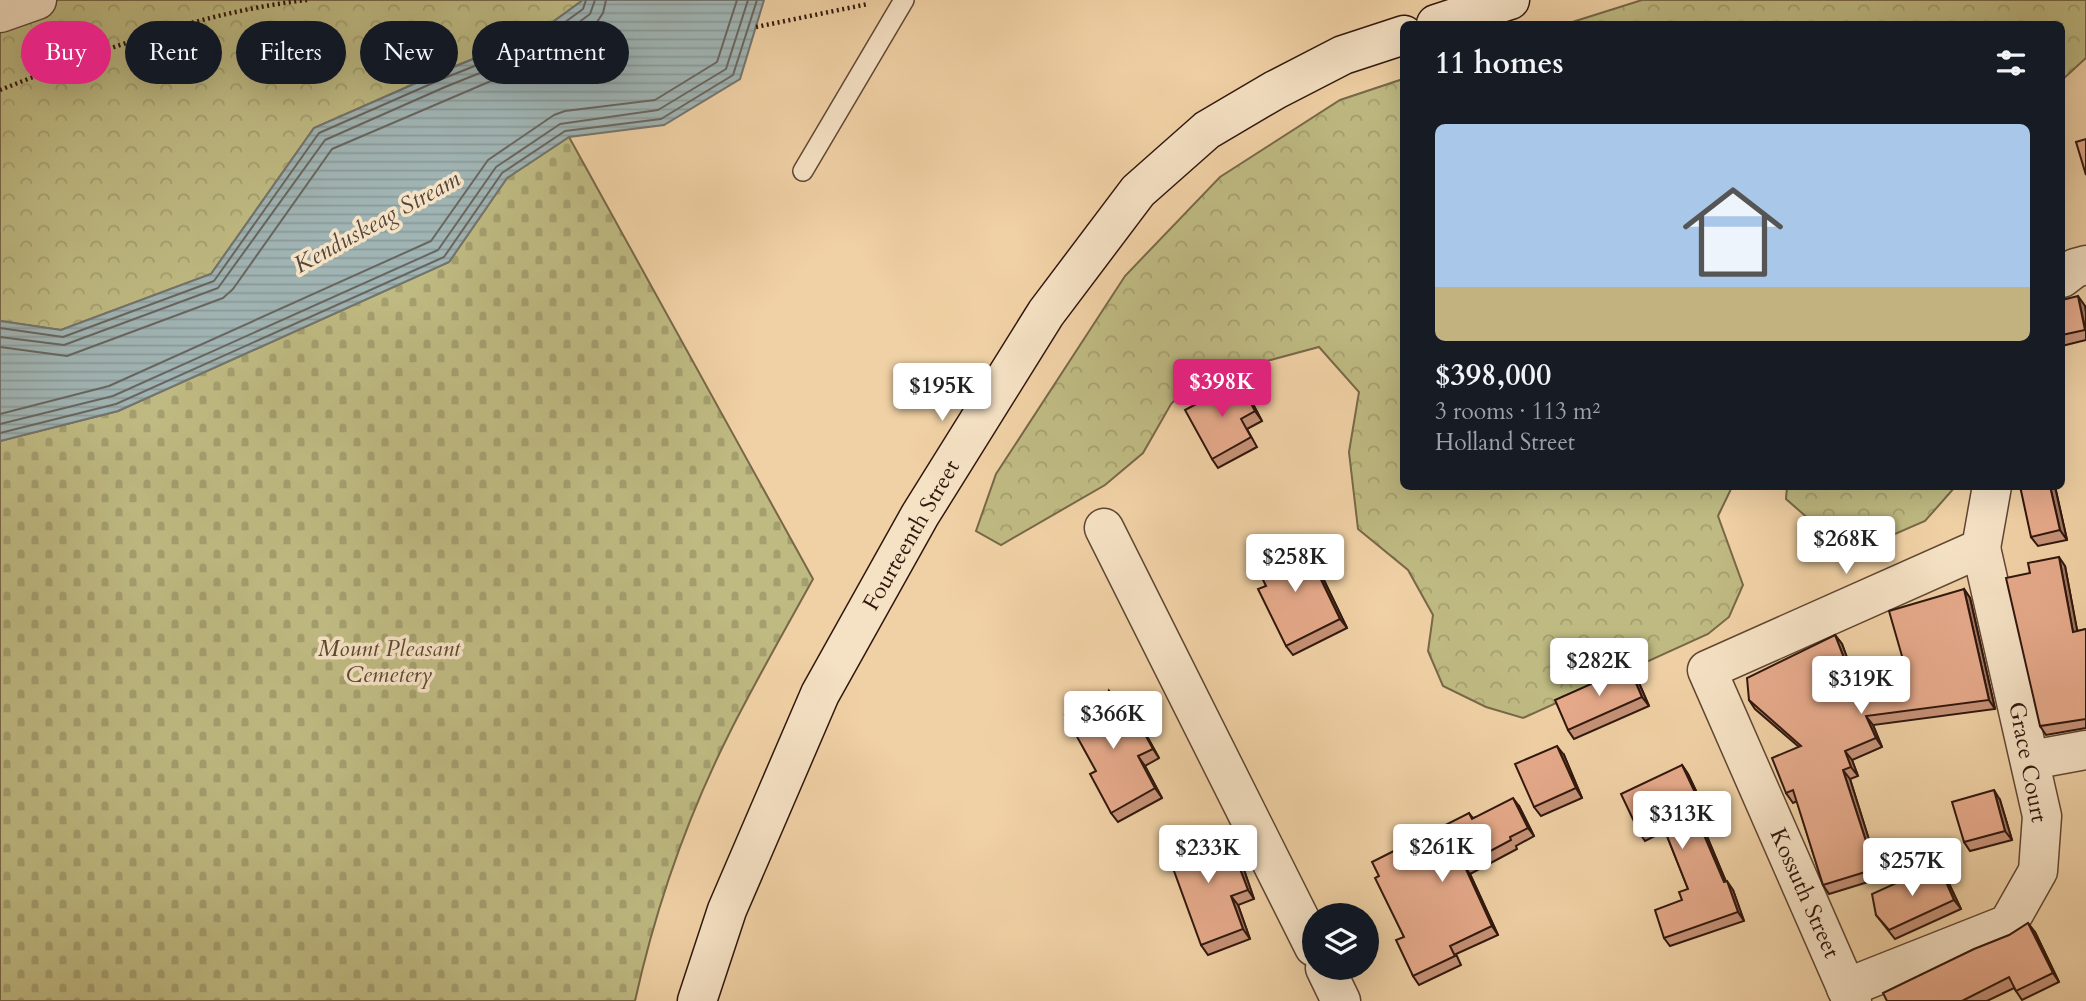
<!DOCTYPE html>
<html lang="en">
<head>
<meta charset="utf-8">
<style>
	:root { --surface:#171b24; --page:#20242c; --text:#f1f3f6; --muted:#9ea1a6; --accent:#db2777 }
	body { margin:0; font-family:Cardo,serif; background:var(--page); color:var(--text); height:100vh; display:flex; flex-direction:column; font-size:26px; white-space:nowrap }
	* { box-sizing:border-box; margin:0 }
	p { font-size:23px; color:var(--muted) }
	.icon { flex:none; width:38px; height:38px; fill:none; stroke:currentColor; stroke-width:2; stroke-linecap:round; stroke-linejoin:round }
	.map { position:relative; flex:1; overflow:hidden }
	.side { position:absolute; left:1400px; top:21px; width:665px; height:469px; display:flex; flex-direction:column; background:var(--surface); border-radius:10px; box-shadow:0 7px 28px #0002 }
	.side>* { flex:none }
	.top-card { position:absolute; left:21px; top:21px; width:665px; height:63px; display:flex; gap:14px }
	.controls { position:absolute; left:1302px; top:903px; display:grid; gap:14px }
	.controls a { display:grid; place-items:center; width:77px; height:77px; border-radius:50%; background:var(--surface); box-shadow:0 7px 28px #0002; font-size:35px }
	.price { position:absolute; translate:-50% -60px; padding:0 16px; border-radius:7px; background:#fff; color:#222; font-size:23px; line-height:46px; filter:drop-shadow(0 2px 4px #0008) }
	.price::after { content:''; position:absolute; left:50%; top:42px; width:21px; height:16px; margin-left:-10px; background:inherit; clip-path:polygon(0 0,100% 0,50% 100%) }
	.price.current { background:var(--accent); color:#fff }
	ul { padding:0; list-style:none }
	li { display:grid; align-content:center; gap:14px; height:371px; padding:0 35px }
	li span { display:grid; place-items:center; height:217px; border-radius:10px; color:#555 }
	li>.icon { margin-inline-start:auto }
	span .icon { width:126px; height:126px; fill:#fffc; stroke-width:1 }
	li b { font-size:30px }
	h2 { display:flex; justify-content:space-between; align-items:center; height:84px; padding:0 35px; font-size:30px }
	.tag { padding:0 24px; border-radius:32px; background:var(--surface); box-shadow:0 7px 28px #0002; font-size:24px; line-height:63px }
	.tag.current { background:var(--accent); color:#fff }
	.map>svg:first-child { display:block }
	.forest { fill:url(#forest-crowns); stroke:#786848; stroke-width:2 }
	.cemetery { fill:url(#cemetery-stones); stroke:#786848; stroke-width:2 }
	.water { fill:url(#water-rules); stroke:#737571; stroke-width:2 }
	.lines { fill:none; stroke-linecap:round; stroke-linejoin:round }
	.shore { stroke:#686660; stroke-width:2 }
	.lane-casing { stroke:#604633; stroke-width:22 }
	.street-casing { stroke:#604633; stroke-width:41 }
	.secondary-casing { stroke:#30170d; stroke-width:41 }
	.path { stroke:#30170d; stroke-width:4.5; stroke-dasharray:2 3.5; stroke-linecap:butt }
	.lane { stroke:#f5e1c4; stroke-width:19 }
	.street { stroke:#f5e1c4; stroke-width:38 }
	.secondary { stroke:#f5e1c4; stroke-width:38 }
	.wall { fill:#c69278; stroke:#30170d; stroke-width:2 }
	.shaded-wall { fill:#a17761; stroke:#30170d; stroke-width:2 }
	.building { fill:#e6aa8b; stroke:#30170d; stroke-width:2 }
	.labels { text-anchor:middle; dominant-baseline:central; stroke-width:7; stroke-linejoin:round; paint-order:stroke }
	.street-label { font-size:23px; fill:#30170d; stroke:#f5e1c4 }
	.park-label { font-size:23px; font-style:italic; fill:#5b4830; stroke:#f5e1c4 }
	.water-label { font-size:24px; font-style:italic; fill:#52463f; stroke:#f5e1c4 }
</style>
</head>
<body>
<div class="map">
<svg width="2086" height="1001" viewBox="0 0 2086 1001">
	<defs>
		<pattern id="forest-crowns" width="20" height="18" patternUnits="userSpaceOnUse" patternTransform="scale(1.75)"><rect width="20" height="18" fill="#bfba82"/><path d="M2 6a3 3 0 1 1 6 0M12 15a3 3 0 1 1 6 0" fill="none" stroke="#a49f6f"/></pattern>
		<pattern id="cemetery-stones" width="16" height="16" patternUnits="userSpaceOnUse" patternTransform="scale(1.75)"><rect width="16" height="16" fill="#bfba82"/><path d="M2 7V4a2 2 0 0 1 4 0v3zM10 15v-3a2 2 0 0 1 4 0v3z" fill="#a49f6f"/></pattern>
		<pattern id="water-rules" width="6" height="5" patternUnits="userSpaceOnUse" patternTransform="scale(1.75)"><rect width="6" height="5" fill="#a0b4b3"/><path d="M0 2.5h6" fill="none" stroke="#8a9a99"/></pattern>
	</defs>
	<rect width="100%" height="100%" fill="#f0d1a5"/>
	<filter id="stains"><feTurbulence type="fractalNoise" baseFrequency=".00286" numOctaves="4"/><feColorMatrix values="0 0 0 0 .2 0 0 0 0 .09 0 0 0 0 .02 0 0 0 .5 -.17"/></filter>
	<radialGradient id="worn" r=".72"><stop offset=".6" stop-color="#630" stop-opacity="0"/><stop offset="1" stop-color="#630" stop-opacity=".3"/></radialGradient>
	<!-- forest -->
	<g class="forest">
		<polygon points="0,0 583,0 539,32 439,73 314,128 211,274 61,330 0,321"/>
		<polygon points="1642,0 2086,0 2086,58 2062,80 2062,24 1566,24"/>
		<polygon points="1403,79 1404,486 1732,487 1718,516 1743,585 1729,617 1708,634 1523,718 1486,707 1443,686 1428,651 1433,615 1408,570 1358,529 1349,452 1359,392 1319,347 1263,362 1210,365 1171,404 1143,453 1105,485 1001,545 976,531 996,474 1125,276 1220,177 1340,100"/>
		<polygon points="1787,487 1787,486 1955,487 1925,521 1872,544 1826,534 1786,499"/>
	</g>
	<!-- cemetery -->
	<path class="cemetery" d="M569,137L813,579C785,630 755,682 729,734C687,818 655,910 635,1001H0V441L118,411L449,262L507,178Z"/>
	<!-- water -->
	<polygon class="water" points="583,0 764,0 740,79 664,125 569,137 507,178 449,262 118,411 0,441 0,321 61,330 211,274 314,128 439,73 539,32"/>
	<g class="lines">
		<!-- shore -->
		<g class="shore">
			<polyline points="0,328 63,337 214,281 319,133 442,79 542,39 583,9 586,0"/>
			<polyline points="0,337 64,345 218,288 325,140 445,87 547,46 590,14 595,0"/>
			<polyline points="0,347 67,356 223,298 233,289 332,149 552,55 597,22 603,13 606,0"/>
			<polyline points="0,414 109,386 431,241 488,160 554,115 565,111 655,100 717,62 737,0"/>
			<polyline points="0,424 113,396 438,250 496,167 560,124 658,110 726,69 748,0"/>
			<polyline points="0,433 116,404 444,257 502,173 565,131 661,119 733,75 757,0"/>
		</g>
		<!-- lane casing -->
		<g class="lane-casing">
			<polyline id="lane" points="803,171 904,0"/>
		</g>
		<!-- street casing -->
		<g class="street-casing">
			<g id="street">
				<polyline points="0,13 37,0"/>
				<polyline points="2062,278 2075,268 2086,265"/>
				<polyline points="1104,528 1314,947"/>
				<polyline points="2031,760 2086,750"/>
				<polyline points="1325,968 1341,1001"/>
				<polyline points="1846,988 2008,924 2038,871 2042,816 1981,548"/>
				<polyline points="1852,1001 1707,670 1981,548 1992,486"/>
			</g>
		</g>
		<!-- secondary casing -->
		<g class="secondary-casing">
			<g id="secondary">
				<polyline points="1436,24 1510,0"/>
				<polyline points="697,1001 727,910 820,694 920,515 1046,313 1138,191 1207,130 1275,90 1343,55 1404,35"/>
			</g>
		</g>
		<!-- path -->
		<g class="path">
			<polyline points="756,27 868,4"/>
			<path d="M0,90C99,51 201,12 307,0"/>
		</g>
		<!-- lane -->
		<use href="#lane" class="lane"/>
		<!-- street -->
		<use href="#street" class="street"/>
		<!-- secondary -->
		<use href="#secondary" class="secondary"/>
	</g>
	<!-- wall -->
	<g class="wall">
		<polygon points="2062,300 2085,306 2086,313 2086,340 2062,346"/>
		<polygon points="1246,391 1262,421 1247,429 1257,447 1218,468 1212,459"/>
		<polygon points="2055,486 2067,540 2038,546 2031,537"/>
		<polygon points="1302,540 1309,549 1347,628 1293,655 1286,646"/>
		<polygon points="2065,566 2077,631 2086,629 2086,728 2046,735 2040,726"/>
		<polygon points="1964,589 1970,598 1995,709 1873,725 1882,747 1852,760 1858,776 1850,779 1881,878 1829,894 1823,885 1797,801 1793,803 1786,793 1799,747 1755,709 1749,700 1835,635 1842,644 1855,680 1904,663"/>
		<polygon points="1629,667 1636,676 1649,706 1574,739 1568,730"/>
		<polygon points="1109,691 1129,724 1137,720 1143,729 1159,758 1145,766 1162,798 1118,822 1111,813 1096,771"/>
		<polygon points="1564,755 1582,798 1541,816 1534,807"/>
		<polygon points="1682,765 1688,774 1706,812 1698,815 1726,882 1733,890 1744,921 1670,946 1664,938 1688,889 1665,831 1645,841 1639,832"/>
		<polygon points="2000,800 2012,840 1970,851 1964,842"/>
		<polygon points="1519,806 1534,836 1516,846 1517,849 1470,874 1498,935 1456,954 1461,965 1419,985 1413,976 1404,937 1379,876 1469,813 1473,818"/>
		<polygon points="1217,830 1224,839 1232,862 1244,870 1254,899 1238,905 1250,939 1208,955 1201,945"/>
		<polygon points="1938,864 1944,873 1961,909 1895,939 1876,915"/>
		<polygon points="2035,932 2059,982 2022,1000 2014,988 1987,1001 1887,1001"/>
	</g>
	<!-- shaded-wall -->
	<g class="shaded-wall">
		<polygon points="2078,296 2085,306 2086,313 2086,332"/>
		<polygon points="1239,381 1246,391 1262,421 1255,411"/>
		<polygon points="2050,486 2055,487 2067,540 2060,530"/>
		<polygon points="1302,540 1309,549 1347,628 1340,619"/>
		<polygon points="2059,557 2065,566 2079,640 2073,632"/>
		<polygon points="1964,589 1970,598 1995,709 1989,700"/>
		<polygon points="1835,635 1842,644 1859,690 1853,681"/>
		<polygon points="1629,667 1636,676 1649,706 1642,697"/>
		<polygon points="1109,691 1115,700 1134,734 1128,725"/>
		<polygon points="1866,716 1873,725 1882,747 1876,738"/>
		<polygon points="1137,720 1143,729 1159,758 1153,749"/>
		<polygon points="1557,746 1564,755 1582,798 1576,788"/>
		<polygon points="1845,751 1852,760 1858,776 1851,767"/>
		<polygon points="1138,756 1145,766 1162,798 1155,788"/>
		<polygon points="1682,765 1688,774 1706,812 1700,803"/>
		<polygon points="1843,770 1850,779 1881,878 1875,869"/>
		<polygon points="1994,790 2000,800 2012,840 2005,831"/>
		<polygon points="1513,798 1519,806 1534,836 1528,828"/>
		<polygon points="1692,807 1698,815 1730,891 1724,882"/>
		<polygon points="1217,830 1224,839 1236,873 1229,863"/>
		<polygon points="1237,861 1244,870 1254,899 1248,890"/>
		<polygon points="1938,864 1944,873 1961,909 1954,900"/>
		<polygon points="1464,865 1470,874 1498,935 1492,926"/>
		<polygon points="1727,881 1733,890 1744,921 1738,912"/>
		<polygon points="1231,896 1238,905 1250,939 1243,929"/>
		<polygon points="2028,923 2035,932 2059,982 2053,973"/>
	</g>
	<!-- building -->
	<g class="building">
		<polygon points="2086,139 2086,175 2076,142"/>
		<polygon points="2078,296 2085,330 2062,335 2062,300"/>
		<polygon points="1239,381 1255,411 1241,419 1251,437 1212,459 1185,410"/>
		<polygon points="2020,486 2050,486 2060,530 2031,537"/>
		<polygon points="1302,540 1340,619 1286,646 1258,589 1266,586 1255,563"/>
		<polygon points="2059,557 2073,632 2086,629 2086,719 2040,726 2006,578 2030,573 2028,563"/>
		<polygon points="1964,589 1989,700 1866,716 1876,738 1845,751 1851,767 1843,770 1875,869 1823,885 1793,790 1786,793 1772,758 1801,746 1749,700 1747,678 1835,635 1853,681 1904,663 1889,611"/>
		<polygon points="1629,667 1642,697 1568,730 1555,700"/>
		<polygon points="1109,691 1128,725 1137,720 1153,749 1138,756 1155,788 1111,813 1090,774 1096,771 1065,715"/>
		<polygon points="1557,746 1576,788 1534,807 1515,764"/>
		<polygon points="1682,765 1700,803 1692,807 1724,882 1727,881 1738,912 1664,938 1655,910 1682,900 1679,892 1688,889 1661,821 1639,832 1621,794"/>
		<polygon points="1994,790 2005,831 1964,842 1952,802"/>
		<polygon points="1513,798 1528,828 1510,837 1511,840 1464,865 1492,926 1450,946 1455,956 1413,976 1396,940 1404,937 1375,878 1379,876 1372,862 1469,813 1472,819"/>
		<polygon points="1217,830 1229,863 1237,861 1248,890 1231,896 1243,929 1201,945 1166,849"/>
		<polygon points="1938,864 1954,900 1889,930 1876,915 1872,894"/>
		<polygon points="2028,923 2053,973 2016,991 2009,977 1962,1001 1887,1001 1883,993 1974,949 2009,935"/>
	</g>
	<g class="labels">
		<!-- street labels -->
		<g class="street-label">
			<text transform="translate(911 535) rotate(-60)">Fourteenth Street</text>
			<text transform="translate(2028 762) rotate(79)">Grace Court</text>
			<text transform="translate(1805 893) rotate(66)">Kossuth Street</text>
		</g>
		<!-- park labels -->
		<g class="park-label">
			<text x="389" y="648">Mount Pleasant<tspan x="389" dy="26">Cemetery</tspan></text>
		</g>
		<!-- water labels -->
		<g class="water-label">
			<text transform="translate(377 222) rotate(-29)">Kenduskeag Stream</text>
		</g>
	</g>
	<rect width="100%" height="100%" filter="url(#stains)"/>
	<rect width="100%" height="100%" fill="url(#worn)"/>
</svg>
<div class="controls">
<a><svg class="icon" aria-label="layers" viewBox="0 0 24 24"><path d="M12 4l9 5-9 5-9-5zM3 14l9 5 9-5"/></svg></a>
</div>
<b class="price current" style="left:1222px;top:419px">$398K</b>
<b class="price" style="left:942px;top:423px">$195K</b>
<b class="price" style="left:1846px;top:576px">$268K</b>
<b class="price" style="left:1295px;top:594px">$258K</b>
<b class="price" style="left:1599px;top:698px">$282K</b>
<b class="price" style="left:1861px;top:716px">$319K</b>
<b class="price" style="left:1113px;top:751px">$366K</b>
<b class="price" style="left:1682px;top:851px">$313K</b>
<b class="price" style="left:1442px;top:884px">$261K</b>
<b class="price" style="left:1208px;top:885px">$233K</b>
<b class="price" style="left:1912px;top:898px">$257K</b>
<div class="top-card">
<a class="tag current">Buy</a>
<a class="tag">Rent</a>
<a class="tag">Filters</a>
<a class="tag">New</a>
<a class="tag">Apartment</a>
</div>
<section class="side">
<h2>11 homes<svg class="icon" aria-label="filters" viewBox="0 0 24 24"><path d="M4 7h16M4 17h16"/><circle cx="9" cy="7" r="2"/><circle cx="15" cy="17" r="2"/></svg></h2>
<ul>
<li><span style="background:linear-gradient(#a9c7e8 75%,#c2b280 0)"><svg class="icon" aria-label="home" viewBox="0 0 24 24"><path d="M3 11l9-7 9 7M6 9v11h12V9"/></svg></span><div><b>$398,000</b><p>3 rooms · 113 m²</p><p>Holland Street</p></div></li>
</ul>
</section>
</div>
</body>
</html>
